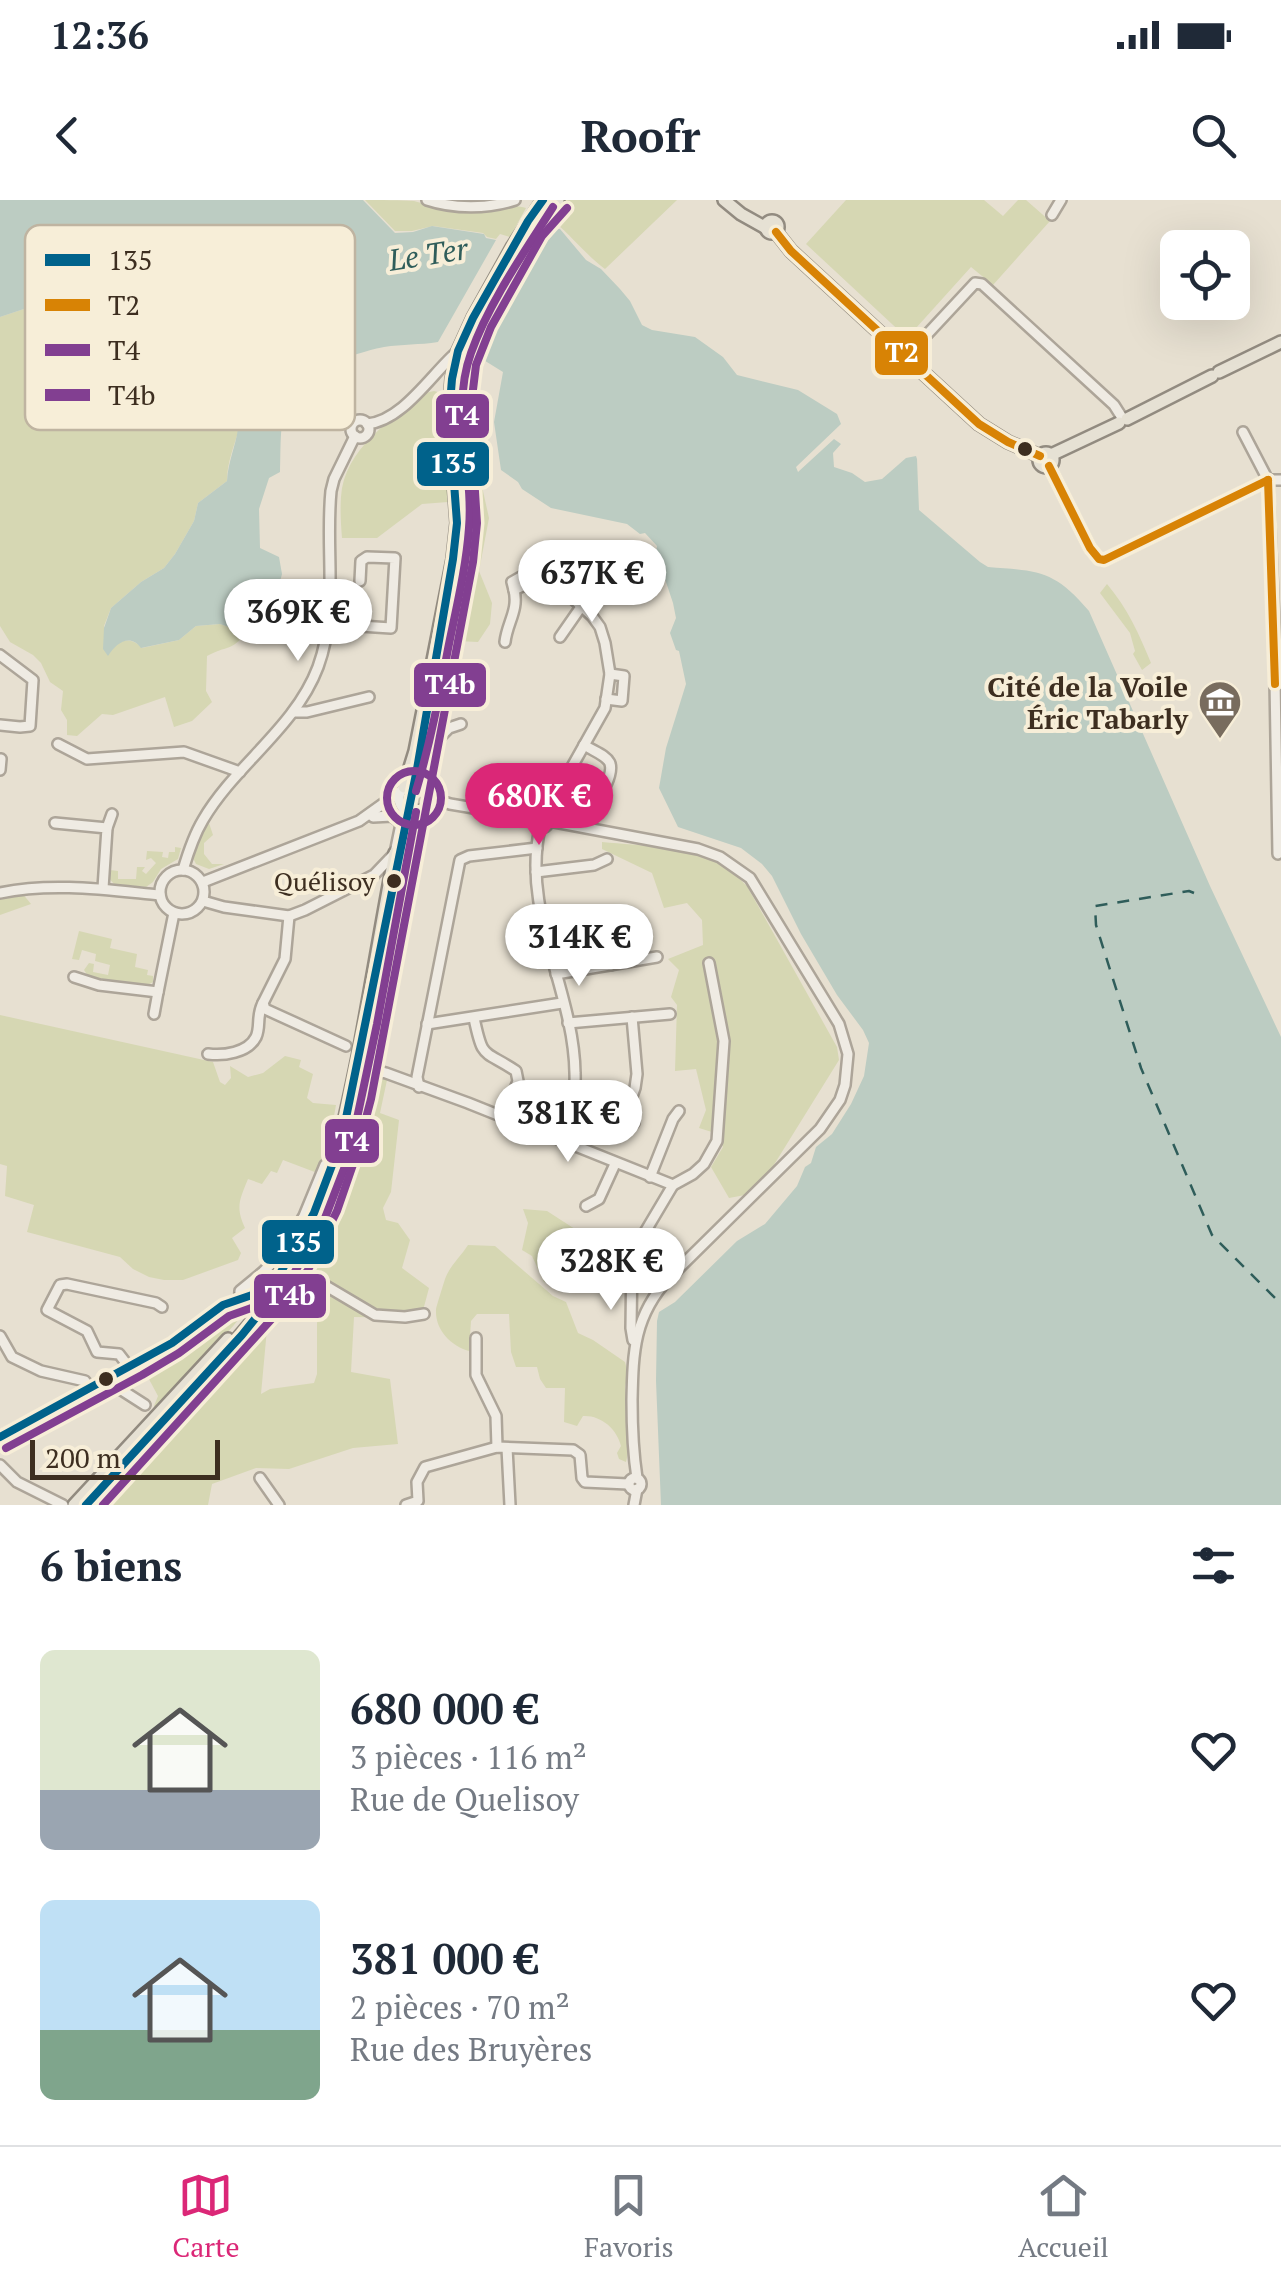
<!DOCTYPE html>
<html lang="fr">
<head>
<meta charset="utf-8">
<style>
	:root { --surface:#fff; --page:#f2f2f3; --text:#1f2937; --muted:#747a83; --line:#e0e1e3; --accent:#db2777 }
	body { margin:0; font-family:"PT Serif",serif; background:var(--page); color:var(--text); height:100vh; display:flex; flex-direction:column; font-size:38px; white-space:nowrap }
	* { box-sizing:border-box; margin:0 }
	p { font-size:32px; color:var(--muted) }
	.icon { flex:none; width:55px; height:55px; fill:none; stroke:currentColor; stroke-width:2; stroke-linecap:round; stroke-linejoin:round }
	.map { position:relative; height:1305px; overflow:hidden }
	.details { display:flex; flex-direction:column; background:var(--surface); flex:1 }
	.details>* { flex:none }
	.fabs { position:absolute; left:1160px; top:30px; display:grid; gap:20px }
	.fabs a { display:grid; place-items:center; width:90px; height:90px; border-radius:15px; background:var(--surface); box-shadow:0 10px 40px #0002; font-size:50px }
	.scale { position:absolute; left:30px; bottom:25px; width:190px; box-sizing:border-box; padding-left:10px; border:5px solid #3d2e20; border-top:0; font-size:28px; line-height:35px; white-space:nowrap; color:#3d2e20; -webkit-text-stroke:8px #f7eed8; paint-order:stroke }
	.price { position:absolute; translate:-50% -85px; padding:0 22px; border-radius:35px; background:#fff; color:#222; font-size:32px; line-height:65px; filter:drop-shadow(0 2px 5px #0008) }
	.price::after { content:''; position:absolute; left:50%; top:60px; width:30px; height:22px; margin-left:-15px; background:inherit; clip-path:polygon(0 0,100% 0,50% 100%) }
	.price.selected { background:var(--accent); color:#fff }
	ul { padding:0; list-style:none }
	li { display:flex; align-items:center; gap:30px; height:250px; padding:0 40px }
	li span { display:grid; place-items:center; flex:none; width:280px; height:200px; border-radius:15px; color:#555 }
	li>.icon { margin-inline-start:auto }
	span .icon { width:120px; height:120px; fill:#fffc; stroke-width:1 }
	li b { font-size:42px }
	h2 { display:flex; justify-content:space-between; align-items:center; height:120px; padding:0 40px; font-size:42px }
	.status { display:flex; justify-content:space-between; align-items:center; height:70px; padding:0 50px; background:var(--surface); direction:ltr }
	.status svg { height:28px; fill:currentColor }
	header { display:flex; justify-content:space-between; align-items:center; height:130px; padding:0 40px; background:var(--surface); font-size:45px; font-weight:600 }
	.tabs { display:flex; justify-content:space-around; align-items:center; height:140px; border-top:2px solid var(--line); background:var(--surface); font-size:28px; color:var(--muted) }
	.tabs a { display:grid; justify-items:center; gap:5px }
	.tabs .selected { color:var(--accent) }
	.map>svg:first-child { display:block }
	.green { fill:#d6d7b3 }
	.water { fill:#bcccc2 }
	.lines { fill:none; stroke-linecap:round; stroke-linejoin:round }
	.ferry { stroke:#2f5d5a; stroke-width:2.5; stroke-dasharray:12 10; stroke-linecap:butt }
	.major-tunnel { stroke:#c5bcae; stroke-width:11; stroke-dasharray:11 5.5; stroke-linecap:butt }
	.minor-casing { stroke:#ada599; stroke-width:14 }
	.major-casing { stroke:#928b80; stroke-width:16 }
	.minor { stroke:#efebe3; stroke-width:9 }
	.major { stroke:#e6e1d4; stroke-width:11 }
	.bus-1-casing { stroke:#f7eed8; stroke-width:15 }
	.bus-2-casing { stroke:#f7eed8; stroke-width:15 }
	.bus-3-casing { stroke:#f7eed8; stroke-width:15 }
	.bus-4-casing { stroke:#f7eed8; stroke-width:15 }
	.bus-1 { stroke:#00628b; stroke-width:8 }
	.bus-2 { stroke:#d88305; stroke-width:8 }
	.bus-3 { stroke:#823f91; stroke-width:8 }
	.bus-4 { stroke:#823f91; stroke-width:8 }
	.bus-dot { fill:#3d2e20; stroke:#f7eed8; stroke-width:4 }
	.labels { text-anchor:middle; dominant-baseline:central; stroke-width:8; stroke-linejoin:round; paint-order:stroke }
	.bus-label { font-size:26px; fill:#3d2e20; stroke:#f7eed8; text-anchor:end }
	.poi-label { font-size:28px; font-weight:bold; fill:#3d2e20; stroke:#f7eed8; text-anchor:end }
	.water-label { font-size:30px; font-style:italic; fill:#2f5d5a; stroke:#f7eed8 }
	.key { fill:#f7eed8; stroke:#bfb4a1; stroke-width:2.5 }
	.key-label { font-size:28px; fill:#3d2e20 }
	.line-badge { stroke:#f7eed8; stroke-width:4 }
	.badge-label { font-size:28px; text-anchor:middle; font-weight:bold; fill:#fff }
</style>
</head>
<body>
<div class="status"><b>12:36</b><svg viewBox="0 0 49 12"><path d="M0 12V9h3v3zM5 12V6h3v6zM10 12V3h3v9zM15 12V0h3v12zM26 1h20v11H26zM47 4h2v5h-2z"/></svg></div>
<header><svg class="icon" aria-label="back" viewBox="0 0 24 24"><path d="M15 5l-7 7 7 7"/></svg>Roofr<svg class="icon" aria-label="search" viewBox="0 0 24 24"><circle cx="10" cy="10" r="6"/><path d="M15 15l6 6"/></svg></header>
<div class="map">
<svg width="1281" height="1305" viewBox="0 0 1281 1305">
	<rect width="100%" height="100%" fill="#e7e0d1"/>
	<!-- green -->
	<g class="green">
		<path d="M365,0C381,0 400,0 414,1C438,8 462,14 487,10C500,8 514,4 526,8L510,37L500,34L496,39L487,37L483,33L433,26L412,31H395Z"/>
		<path d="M565,0H677L605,69C584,53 569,33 548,16Z"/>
		<polygon points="846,0 984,0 1003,16 1018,0 1026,0 1050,21 993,85 971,67 907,138 806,44"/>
		<path d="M30,107H74L109,111L154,195L239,229C234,247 227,262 227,281L198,303L194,321L175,354L164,368L141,382L111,408L104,426L113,446C124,439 132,438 142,448L179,440L196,426L220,424L246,433C231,452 227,445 207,456L206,491L212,502L192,521L174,527L165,497L113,515L102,514L77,536L67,535V520L61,510L63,491L50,482L41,463L33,455L10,442L0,426V117Z"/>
		<path d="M434,191L445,194L444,240L448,302L422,304L377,338H342C341,325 340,311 341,297C344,249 391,220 425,193Z"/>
		<polygon points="469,199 476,214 475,255 489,318 479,371 492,403 490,424 478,442 456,441 470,364 473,314 468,249"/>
		<path d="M1107,384C1128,409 1139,434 1151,463L1142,470L1133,454L1135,451L1130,433L1100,393Z"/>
		<polygon points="208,620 213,635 204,643 204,654 212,664 224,664 209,669 196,664 192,656"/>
		<path d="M602,642C642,646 687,646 723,665C732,669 739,679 747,686L837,847L839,860L767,976L745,995L729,998L711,967L723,947L715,933L699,928L706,910L696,869L675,871L677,805L671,797L679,770L668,759L703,745L702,720L687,703L664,708L652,673L602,649Z"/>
		<polygon points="175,647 181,648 178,659 161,669 153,682 146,687 114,684 108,677 108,665 110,670 118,671 118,679 136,679 137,667 145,667 142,671 146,674 156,663 151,658 146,660 147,651 163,652 162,657 168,658 169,652 175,652"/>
		<polygon points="22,693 31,704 0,715 0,700 6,695"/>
		<polygon points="79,731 112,739 110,748 137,754 135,767 148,770 147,775 153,776 153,782 144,787 88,776 84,770 89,763 94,764 93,772 108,775 110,765 95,761 96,754 82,750 79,760 72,759"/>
		<path d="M0,815L213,862L220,882L225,885L231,878L230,866L248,877L263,873L285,856L301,860L299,867L313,874L307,898L313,903L336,905C332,926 329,951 319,967L321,969L320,974L283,960L277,973L271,971L262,984L248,979C240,999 235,1007 245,1028L232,1038L241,1053L238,1060L183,1080H164L149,1077L133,1069L120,1057L27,1032L34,1005L5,996L7,966L0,964Z"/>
		<path d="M378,876L387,880L380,913L399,920L391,992L383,1008L386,1020L398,1023L410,1040L402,1068L429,1088L421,1118L354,1117L351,1172L390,1179L398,1244L353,1248L289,1269L256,1268L212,1284L208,1305H93L219,1170L266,1117L268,1118L261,1194L270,1189L314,1183L317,1174V1123L324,1090L309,1082L300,1071C322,1028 346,987 357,941C362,921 359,887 378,876Z"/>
		<path d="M523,1009L547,1011L578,1031C581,1052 562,1050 548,1050L546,1061L560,1062L562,1065L561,1070L554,1074L573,1081L575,1086L544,1082L532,1056L522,1050L528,1023Z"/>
		<path d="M468,1045L495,1046L553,1096L566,1102L578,1133L593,1140L625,1162L628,1174L625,1187L632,1235L626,1262L619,1259L617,1253L621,1246C617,1229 601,1215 583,1216L577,1226L564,1222L565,1188H546L540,1179L537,1167H516L511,1152L509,1114H477L471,1121L469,1151C451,1146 435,1130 436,1110C436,1107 444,1083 445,1079C449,1067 461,1056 468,1045Z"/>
		<polygon points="252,1100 253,1102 234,1125 158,1210 154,1206 158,1196 143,1168 213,1120 238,1114 243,1109 243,1101"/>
	</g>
	<!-- water -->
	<g class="water">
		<path d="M0,0H363L395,33L413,32L432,26L484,34L486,38L496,40L438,142C420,145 402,144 384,147C361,151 298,172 289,195C279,218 281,248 280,272L269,278L259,309L260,348L279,357L282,374L272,411L246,433L220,424L196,426L179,440L141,448C130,433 116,443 108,456L103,449L104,428L111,408L141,382L164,368L175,354L194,321L198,303L227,281C228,262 235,248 238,229L154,195L109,111L74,107H30L0,117Z"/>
		<path d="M550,29H560L586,60L601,69L620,89L630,101L642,125L652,130L695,137L723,157L737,175L798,190L837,214L841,224L796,267L798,272L834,239L841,244L833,253L834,267L852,273L865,282L882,279L906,258L916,256L917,259L919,310L980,362L988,367C1039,371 1054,370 1089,411L1210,686L1281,837V1305H661L656,1181L657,1121L659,1112L675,1102L737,1041L765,1024L797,986L805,967L811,963L816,947L832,934L851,904L864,876L869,843L863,830L837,795L801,734L772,676L762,664L741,648L678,627L659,588L666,548L686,484L679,451L676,450L670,433L676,418L673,403L656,352L657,346L645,333L640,334L627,324L551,308L522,289L518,282L501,270L494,222L503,172L482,159L497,120Z"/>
	</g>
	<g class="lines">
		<!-- ferry -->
		<polyline class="ferry" points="1194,693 1189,691 1095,706 1096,725 1141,868 1212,1035 1281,1104"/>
		<!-- major-tunnel -->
		<polyline class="major-tunnel" points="411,621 422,570"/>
		<!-- minor casing -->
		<g class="minor-casing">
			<g id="minor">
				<path d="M427,0C454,9 488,9 515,0"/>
				<polyline points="1052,15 1061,0"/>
				<polyline points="902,152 920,142 975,83 982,84 1114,205 1121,216"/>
				<circle cx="360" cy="229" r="9"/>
				<path d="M367,224C403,221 432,173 458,151"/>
				<polyline points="1243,232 1268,280 1274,423 1278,654"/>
				<polyline points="1049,266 1090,348 1099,359 1104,360 1268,280 1281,280"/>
				<polyline points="514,390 512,382 542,365 547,375"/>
				<polyline points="329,424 391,428 395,358 367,357 361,361 360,381"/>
				<polyline points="560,437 592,391 602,386"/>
				<path d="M505,442C507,423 519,410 514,390L547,375L592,416L600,427L605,443L610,474L605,508L546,613"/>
				<polyline points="0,455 33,480 30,526 20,527 0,525"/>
				<polyline points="606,499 622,501 624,476 610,474"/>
				<polyline points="293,512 307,512 369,497"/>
				<polyline points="58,544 87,559 184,552 240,572"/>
				<path d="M584,545C606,558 618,558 606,585"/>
				<polyline points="0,570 1,559"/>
				<circle cx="414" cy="598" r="15"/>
				<polyline points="426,591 431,546 449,528 461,524"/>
				<polyline points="429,597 450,604 533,618"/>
				<circle cx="541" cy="620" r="8"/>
				<polyline points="373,617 392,616 401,623"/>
				<path d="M549,621L698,649L720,657L750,678L839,824L848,854L845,885L840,900L820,929L669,1078C634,1116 633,1151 632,1200C632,1227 633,1252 637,1278"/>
				<polyline points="55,623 107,628 103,688"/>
				<polyline points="107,628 112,614"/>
				<path d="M540,628C521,711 574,791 575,873C576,896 570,919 564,942"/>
				<circle cx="182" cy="692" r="22"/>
				<path d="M183,670C188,653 194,635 203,620C235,565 295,528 318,467C339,410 325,350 331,291L334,279L355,236"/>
				<polyline points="536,672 594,665 607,659"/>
				<polyline points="203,682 359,621 401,591"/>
				<path d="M0,693C53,682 107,690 160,695"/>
				<polyline points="203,701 224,707 289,716 305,710 374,675 395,653 404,610"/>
				<polyline points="289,716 285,759 263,803 265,809 346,846"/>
				<polyline points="606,734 611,765"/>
				<path d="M570,739C592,735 621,737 640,727"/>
				<polyline points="556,774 657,757"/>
				<polyline points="74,777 99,785 158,792 174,713"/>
				<polyline points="154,814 158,792"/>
				<polyline points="632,817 637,874 635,888 624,919 634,923"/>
				<path d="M474,818C483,861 483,849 516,871L518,881L504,918"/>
				<polyline points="568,823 670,814"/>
				<polyline points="427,824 562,803"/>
				<path d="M208,854C223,856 248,853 256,837C261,826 256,816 263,803"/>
				<path d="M364,877C369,869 378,871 386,873L468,903L673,985L632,1054L631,1128L633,1140"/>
				<polyline points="419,887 417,877 460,660 469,656 537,648"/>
				<polyline points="650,977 673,919 679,911"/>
				<polyline points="673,985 693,974 704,964 717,941 724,841 709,763"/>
				<polyline points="586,1006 599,999 615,964"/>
				<polyline points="291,1070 326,1086 375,1115 405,1117 424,1114"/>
				<polyline points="631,1070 658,1090"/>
				<polyline points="212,1118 239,1109 240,1091 263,1072 278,1057 290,1039 304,1016 325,965"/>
				<polyline points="0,1136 12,1157 41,1171 85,1181 89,1188"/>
				<polyline points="476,1138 476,1175 496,1216 497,1247"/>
				<polyline points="129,1167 119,1154 97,1152 87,1131 47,1110 60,1085 67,1084 156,1103 162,1107"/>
				<polyline points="106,1180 145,1205"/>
				<path d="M0,1237C56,1206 114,1178 169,1145C193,1130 213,1109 239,1099"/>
				<polyline points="507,1248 510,1305"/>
				<polyline points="0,1265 17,1282 63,1305"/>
				<circle cx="635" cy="1284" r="6"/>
				<polyline points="260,1278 279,1305"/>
				<polyline points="406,1305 418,1301 417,1282 425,1267 497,1247 573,1250 580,1255 582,1278 585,1282 628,1284"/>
				<polyline points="634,1305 637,1289"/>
			</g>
		</g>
		<!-- major casing -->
		<g class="major-casing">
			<g id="major">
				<polyline points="724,0 741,14 766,28"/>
				<circle cx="772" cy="27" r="6"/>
				<polyline points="776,32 791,51 979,224 1008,242 1040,256"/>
				<polyline points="1219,172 1281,142"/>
				<polyline points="1127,219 1212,176"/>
				<circle cx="1046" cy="260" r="7"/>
				<polyline points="1051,255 1119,223"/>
				<polyline points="461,358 465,323 457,214 464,162 480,122 532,29 558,0"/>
				<polyline points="422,570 441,460"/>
				<polyline points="404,587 415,551 453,359 457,323 449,216 452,179 458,151 473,118 513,46 543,0"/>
				<polyline points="415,634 423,610"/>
				<polyline points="239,1099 252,1095 266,1088"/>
				<path d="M253,1110C276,1080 298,1048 314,1013C337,963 347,910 358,857C371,789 382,721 395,653"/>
				<polyline points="74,1305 228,1139"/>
				<polyline points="86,1305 214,1166 269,1102 307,1046 324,1012 339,969 359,897 411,621"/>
			</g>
		</g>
		<!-- minor -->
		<use href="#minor" class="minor"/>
		<!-- major -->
		<use href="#major" class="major"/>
		<!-- bus-1 casing -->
		<g class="bus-1-casing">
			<g id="bus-1">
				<polyline points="0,1237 172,1143 223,1105 252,1095 277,1079 314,1013 337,952 346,918 417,569 453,359 457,323 449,216 452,179 458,151 473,118 528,21 543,0"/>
				<polyline points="86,1305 242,1135 282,1085"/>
			</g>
		</g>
		<!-- bus-2 casing -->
		<g class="bus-2-casing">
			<g id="bus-2">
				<polyline points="776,32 791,51 979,224 1008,242 1040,256"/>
				<polyline points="1049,266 1090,348 1099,359 1104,360 1268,280"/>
				<polyline points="1268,280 1275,484"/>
			</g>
		</g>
		<!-- bus-3 casing -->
		<g class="bus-3-casing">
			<g id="bus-3">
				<circle cx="414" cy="598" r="27"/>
				<path d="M416,591C430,544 439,497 448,449C456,409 466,369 469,328C474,270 450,211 471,153C488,104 525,51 553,7"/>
				<polyline points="6,1248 142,1175 179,1153 229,1116 257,1106 287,1086 325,1018 349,956 377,824 416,612"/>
			</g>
		</g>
		<!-- bus-4 casing -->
		<g class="bus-4-casing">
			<polyline id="bus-4" points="103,1305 278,1112 308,1070 337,1011 356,956 371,899 473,362 477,323 470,214 476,165 491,127 542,36 567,8"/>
		</g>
		<!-- bus-1 -->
		<use href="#bus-1" class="bus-1"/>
		<!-- bus-2 -->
		<use href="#bus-2" class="bus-2"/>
		<!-- bus-3 -->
		<use href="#bus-3" class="bus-3"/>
		<!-- bus-4 -->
		<use href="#bus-4" class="bus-4"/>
	</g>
	<!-- icons -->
	<defs>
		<g id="museum-pin" transform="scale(2.25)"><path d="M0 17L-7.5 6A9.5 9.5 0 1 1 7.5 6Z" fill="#786c5e" stroke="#f7eed8"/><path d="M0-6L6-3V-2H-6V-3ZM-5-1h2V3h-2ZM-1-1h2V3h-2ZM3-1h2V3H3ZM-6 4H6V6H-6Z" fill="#fff"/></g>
	</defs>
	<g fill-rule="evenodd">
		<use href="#museum-pin" x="1220" y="502"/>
	</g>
	<!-- markers -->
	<g class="bus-dot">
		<circle cx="1025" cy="249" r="9"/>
		<circle cx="394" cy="681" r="9"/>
		<circle cx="106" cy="1179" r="9"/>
	</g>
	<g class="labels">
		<!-- bus labels -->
		<g class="bus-label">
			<text x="375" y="681">Quélisoy</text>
		</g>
		<!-- poi labels -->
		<g class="poi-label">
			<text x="1188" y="486">Cité de la Voile<tspan x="1188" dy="32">Éric Tabarly</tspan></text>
		</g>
		<!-- water labels -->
		<g class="water-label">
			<text transform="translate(428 54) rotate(-9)">Le Ter</text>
		</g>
	</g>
	<!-- legend -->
	<rect x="25" y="25" width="330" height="205" rx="15" class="key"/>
	<rect x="45" y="54" width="45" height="12" fill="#00628b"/>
	<rect x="45" y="99" width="45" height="12" fill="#d88305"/>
	<rect x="45" y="144" width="45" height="12" fill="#823f91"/>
	<rect x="45" y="189" width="45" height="12" fill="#823f91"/>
	<g class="key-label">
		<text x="108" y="70">135</text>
		<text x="108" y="115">T2</text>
		<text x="108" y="160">T4</text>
		<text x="108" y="205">T4b</text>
	</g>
	<g class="line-badge">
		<rect x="873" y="129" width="57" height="48" rx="10" fill="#d88305"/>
		<rect x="434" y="192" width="57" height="48" rx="10" fill="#823f91"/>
		<rect x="415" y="240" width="76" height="48" rx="10" fill="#00628b"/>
		<rect x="412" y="461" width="76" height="48" rx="10" fill="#823f91"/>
		<rect x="323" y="917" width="58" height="48" rx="10" fill="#823f91"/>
		<rect x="260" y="1018" width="76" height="48" rx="10" fill="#00628b"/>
		<rect x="252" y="1072" width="76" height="48" rx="10" fill="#823f91"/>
	</g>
	<g class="badge-label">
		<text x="902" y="162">T2</text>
		<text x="462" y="225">T4</text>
		<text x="453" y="273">135</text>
		<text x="450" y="494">T4b</text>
		<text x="352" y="951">T4</text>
		<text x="298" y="1052">135</text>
		<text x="290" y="1105">T4b</text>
	</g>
</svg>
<div class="fabs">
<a><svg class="icon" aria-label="locate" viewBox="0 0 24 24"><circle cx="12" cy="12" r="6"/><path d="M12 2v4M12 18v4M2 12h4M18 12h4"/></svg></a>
</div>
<div class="scale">200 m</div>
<b class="price" style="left:592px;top:425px">637K €</b>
<b class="price" style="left:298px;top:464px">369K €</b>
<b class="price selected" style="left:539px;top:648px">680K €</b>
<b class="price" style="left:579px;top:789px">314K €</b>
<b class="price" style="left:568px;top:965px">381K €</b>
<b class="price" style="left:611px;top:1113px">328K €</b>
</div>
<section class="details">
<h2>6 biens<svg class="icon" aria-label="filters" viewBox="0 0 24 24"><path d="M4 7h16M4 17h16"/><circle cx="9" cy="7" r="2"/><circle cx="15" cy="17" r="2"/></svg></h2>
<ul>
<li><span style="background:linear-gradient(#dfe7d0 70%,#9aa5b1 0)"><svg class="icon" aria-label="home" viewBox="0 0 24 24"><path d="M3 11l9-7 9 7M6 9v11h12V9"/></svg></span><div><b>680 000 €</b><p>3 pièces · 116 m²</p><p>Rue de Quelisoy</p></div><svg class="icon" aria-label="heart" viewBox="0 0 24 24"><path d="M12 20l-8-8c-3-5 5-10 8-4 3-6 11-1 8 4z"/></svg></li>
<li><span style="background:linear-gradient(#bfe0f5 65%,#7fa58c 0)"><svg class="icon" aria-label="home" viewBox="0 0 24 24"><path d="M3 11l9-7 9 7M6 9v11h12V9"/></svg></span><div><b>381 000 €</b><p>2 pièces · 70 m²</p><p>Rue des Bruyères</p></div><svg class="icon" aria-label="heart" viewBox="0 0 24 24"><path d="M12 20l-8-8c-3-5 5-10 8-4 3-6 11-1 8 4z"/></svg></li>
</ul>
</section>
<nav class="tabs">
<a class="selected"><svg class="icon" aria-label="map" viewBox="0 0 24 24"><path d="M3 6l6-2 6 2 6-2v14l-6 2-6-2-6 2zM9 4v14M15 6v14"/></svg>Carte</a>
<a><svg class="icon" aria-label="saved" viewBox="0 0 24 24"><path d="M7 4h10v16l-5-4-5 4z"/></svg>Favoris</a>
<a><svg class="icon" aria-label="home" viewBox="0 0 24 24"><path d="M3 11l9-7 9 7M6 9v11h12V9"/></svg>Accueil</a>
</nav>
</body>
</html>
